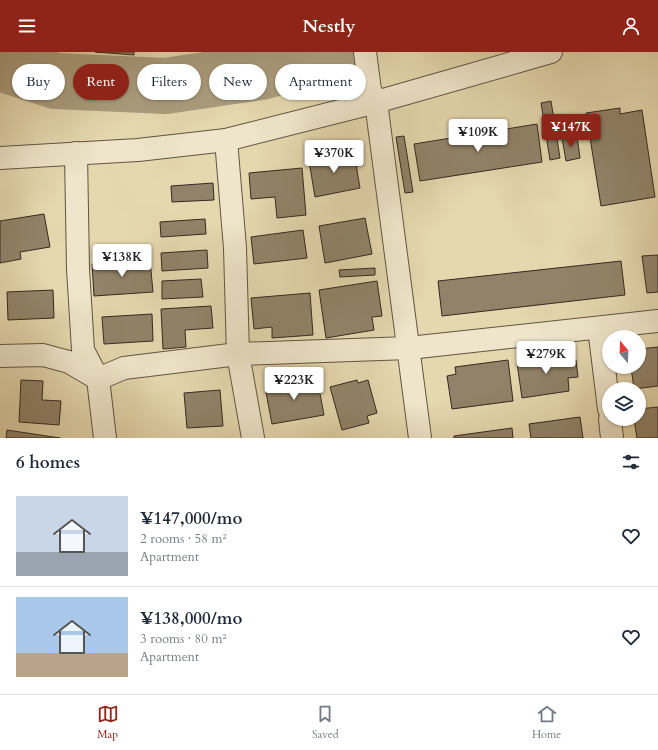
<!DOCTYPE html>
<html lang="en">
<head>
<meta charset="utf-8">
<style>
	:root { --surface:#fff; --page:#f6f6f7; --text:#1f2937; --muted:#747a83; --line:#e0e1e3; --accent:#8f2418 }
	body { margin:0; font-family:Cardo,serif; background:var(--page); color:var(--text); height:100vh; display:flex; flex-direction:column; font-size:15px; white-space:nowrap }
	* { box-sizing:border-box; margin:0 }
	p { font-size:13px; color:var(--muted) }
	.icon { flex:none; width:22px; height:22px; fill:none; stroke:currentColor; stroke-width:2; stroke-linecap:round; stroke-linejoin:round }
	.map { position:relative; height:386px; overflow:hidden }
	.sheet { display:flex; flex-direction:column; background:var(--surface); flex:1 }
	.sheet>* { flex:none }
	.hud { position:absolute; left:12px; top:12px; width:400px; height:36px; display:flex; gap:8px }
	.needle { width:26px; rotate:341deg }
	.tools { position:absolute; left:602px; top:278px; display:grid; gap:8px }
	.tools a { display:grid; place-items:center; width:44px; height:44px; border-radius:50%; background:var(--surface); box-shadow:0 1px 3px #0004; font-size:20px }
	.price { position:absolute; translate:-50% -34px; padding:0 9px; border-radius:4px; background:#fff; color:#222; font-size:13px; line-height:26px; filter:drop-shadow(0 1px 2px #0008) }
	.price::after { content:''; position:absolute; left:50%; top:24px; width:12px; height:9px; margin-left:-6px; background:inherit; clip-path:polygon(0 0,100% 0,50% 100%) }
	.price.on { background:var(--accent); color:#fff }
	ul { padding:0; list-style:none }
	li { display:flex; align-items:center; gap:12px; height:100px; padding:0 16px }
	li+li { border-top:1px solid var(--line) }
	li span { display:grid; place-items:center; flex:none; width:112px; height:80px; border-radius:0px; color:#555 }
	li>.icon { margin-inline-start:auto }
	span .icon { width:48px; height:48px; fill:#fffc; stroke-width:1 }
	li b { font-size:17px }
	h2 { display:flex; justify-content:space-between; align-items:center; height:48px; padding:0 16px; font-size:17px }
	.tag { padding:0 14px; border-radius:18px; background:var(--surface); box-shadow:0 1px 3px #0004; font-size:14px; line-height:36px }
	.tag.on { background:var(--accent); color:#fff }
	header { display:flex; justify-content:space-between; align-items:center; height:52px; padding:0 16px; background:var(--accent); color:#fff; font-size:18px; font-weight:700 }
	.menu { display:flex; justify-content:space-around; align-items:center; height:56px; border-top:1px solid var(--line); background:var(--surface); font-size:11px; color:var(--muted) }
	.menu a { display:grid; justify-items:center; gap:2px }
	.menu .on { color:var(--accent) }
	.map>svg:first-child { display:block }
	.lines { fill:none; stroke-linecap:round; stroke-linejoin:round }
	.river { stroke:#a99c7d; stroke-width:56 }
	.building { fill:#918369; stroke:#35291f }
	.minor-casing { stroke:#615443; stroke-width:24 }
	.tertiary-casing { stroke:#615443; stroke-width:24 }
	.minor { stroke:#eee5ca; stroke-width:22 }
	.tertiary { stroke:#eee5ca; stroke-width:22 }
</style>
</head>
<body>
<header><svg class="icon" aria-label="menu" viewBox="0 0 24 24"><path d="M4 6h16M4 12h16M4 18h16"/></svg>Nestly<svg class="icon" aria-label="person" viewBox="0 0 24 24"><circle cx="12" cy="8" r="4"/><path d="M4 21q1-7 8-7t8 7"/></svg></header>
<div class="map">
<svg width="658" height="386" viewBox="0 0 658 386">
	<rect width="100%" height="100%" fill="#e5d7ae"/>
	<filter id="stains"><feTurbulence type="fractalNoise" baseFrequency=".005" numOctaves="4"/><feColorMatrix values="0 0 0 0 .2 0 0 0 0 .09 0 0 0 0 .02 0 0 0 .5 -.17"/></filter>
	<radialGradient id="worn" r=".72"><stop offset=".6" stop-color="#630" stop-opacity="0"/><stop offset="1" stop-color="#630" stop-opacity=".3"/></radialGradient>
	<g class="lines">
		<!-- river -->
		<polyline class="river" points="0,11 56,29 165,34 261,20 339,0"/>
	</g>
	<!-- building -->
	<g class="building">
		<polygon points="95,0 134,0 134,3"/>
		<polygon points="551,49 560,106 550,108 541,51"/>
		<polygon points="620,56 620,62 642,58 655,145 601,154 586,61"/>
		<polygon points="537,72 542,110 420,129 414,92"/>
		<polygon points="404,84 413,140 405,141 396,85"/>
		<polygon points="577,84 580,106 566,109 562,86"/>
		<polygon points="354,100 360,136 315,145 309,109"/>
		<polygon points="302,116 306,163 277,166 275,145 251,147 249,121"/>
		<polygon points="213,131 214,148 172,150 171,134"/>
		<polygon points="44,162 50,195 20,200 21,207 0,211 0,169"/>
		<polygon points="365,166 372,202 325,211 319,174"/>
		<polygon points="205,167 206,182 161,185 160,170"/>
		<polygon points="303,178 307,206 254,212 251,185"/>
		<polygon points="207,198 208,216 162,219 161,201"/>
		<polygon points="658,203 658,240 647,241 642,204"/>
		<polygon points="150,208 153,240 94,244 92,212"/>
		<polygon points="621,209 625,243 442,264 438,229"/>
		<polygon points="375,216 375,223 340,225 339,218"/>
		<polygon points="201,227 203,245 162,247 162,229"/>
		<polygon points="377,229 382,264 372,265 374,278 326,286 319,238"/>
		<polygon points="53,238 54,266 8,268 7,240"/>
		<polygon points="310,241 313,283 272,286 272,275 254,277 251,246"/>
		<polygon points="211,254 213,276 185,278 186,295 163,297 161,257"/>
		<polygon points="152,262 153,289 104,292 102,265"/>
		<polygon points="658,295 658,334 634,337 631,315 639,315 639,297"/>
		<polygon points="566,301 567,309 576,308 578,325 568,326 569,339 522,346 517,311 544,308 543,303"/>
		<polygon points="508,308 513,349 452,357 447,324 456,322 455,315"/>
		<polygon points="317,326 324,363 272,372 265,335"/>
		<polygon points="21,328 43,329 42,348 61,349 59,373 19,370"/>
		<polygon points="357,328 358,331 368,328 377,361 367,364 369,371 342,378 330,335"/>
		<polygon points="220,338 223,374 187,376 184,341"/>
		<polygon points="658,355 658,386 637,386 634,367 639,367 639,357"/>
		<polygon points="580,365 583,386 531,386 529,372"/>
		<polygon points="512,376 513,386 454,386 454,384"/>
		<polygon points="7,378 60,386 6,386"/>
	</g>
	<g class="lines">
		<!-- minor casing -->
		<g class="minor-casing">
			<g id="minor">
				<polyline points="365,0 370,38 376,50 420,386"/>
				<polyline points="226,88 235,196 238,302 253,386"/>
				<polyline points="76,101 78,217 83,298 98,327 105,386"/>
				<polyline points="599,276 609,357"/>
				<polyline points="0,304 43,303 69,310 98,327 124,316 238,302 409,296 658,269"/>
				<polyline points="610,367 612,386"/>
			</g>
		</g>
		<!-- tertiary casing -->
		<g class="tertiary-casing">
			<polyline id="tertiary" points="0,106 138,98 226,88 376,50 551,0"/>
		</g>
		<!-- minor -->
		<use href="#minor" class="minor"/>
		<!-- tertiary -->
		<use href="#tertiary" class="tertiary"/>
	</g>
	<rect width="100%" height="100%" filter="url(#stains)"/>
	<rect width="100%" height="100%" fill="url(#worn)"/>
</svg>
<div class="tools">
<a><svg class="needle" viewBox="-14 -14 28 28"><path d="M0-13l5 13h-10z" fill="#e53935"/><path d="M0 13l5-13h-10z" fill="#747a83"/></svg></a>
<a><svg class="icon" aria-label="layers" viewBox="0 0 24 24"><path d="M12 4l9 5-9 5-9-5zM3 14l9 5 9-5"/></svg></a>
</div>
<b class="price on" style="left:571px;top:96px">¥147K</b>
<b class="price" style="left:478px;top:101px">¥109K</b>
<b class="price" style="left:334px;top:122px">¥370K</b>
<b class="price" style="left:122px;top:226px">¥138K</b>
<b class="price" style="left:546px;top:323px">¥279K</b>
<b class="price" style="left:294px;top:349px">¥223K</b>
<div class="hud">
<a class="tag">Buy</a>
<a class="tag on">Rent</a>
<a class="tag">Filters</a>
<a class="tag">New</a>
<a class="tag">Apartment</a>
</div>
</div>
<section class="sheet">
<h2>6 homes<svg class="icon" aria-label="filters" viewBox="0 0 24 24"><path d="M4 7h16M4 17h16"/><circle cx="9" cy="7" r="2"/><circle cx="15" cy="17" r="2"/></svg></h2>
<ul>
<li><span style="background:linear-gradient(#c9d6e8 70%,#9aa5b1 0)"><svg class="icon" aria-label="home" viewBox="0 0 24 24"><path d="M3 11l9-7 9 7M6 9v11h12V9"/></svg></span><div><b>¥147,000/mo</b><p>2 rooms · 58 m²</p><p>Apartment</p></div><svg class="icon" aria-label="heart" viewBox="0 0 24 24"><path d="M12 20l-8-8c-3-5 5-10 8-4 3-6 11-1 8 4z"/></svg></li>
<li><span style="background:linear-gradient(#a9c7e8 70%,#b9a48a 0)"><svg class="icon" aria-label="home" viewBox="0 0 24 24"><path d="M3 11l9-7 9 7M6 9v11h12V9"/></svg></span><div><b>¥138,000/mo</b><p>3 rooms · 80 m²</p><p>Apartment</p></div><svg class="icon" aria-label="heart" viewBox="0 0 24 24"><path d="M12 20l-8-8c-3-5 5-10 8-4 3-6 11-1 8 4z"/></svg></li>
</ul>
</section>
<nav class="menu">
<a class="on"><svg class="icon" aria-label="map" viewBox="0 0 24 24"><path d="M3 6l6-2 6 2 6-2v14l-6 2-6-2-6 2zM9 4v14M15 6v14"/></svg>Map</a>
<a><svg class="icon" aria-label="saved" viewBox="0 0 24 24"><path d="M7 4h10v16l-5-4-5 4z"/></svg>Saved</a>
<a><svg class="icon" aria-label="home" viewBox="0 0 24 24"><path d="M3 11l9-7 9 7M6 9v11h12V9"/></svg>Home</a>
</nav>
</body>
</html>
